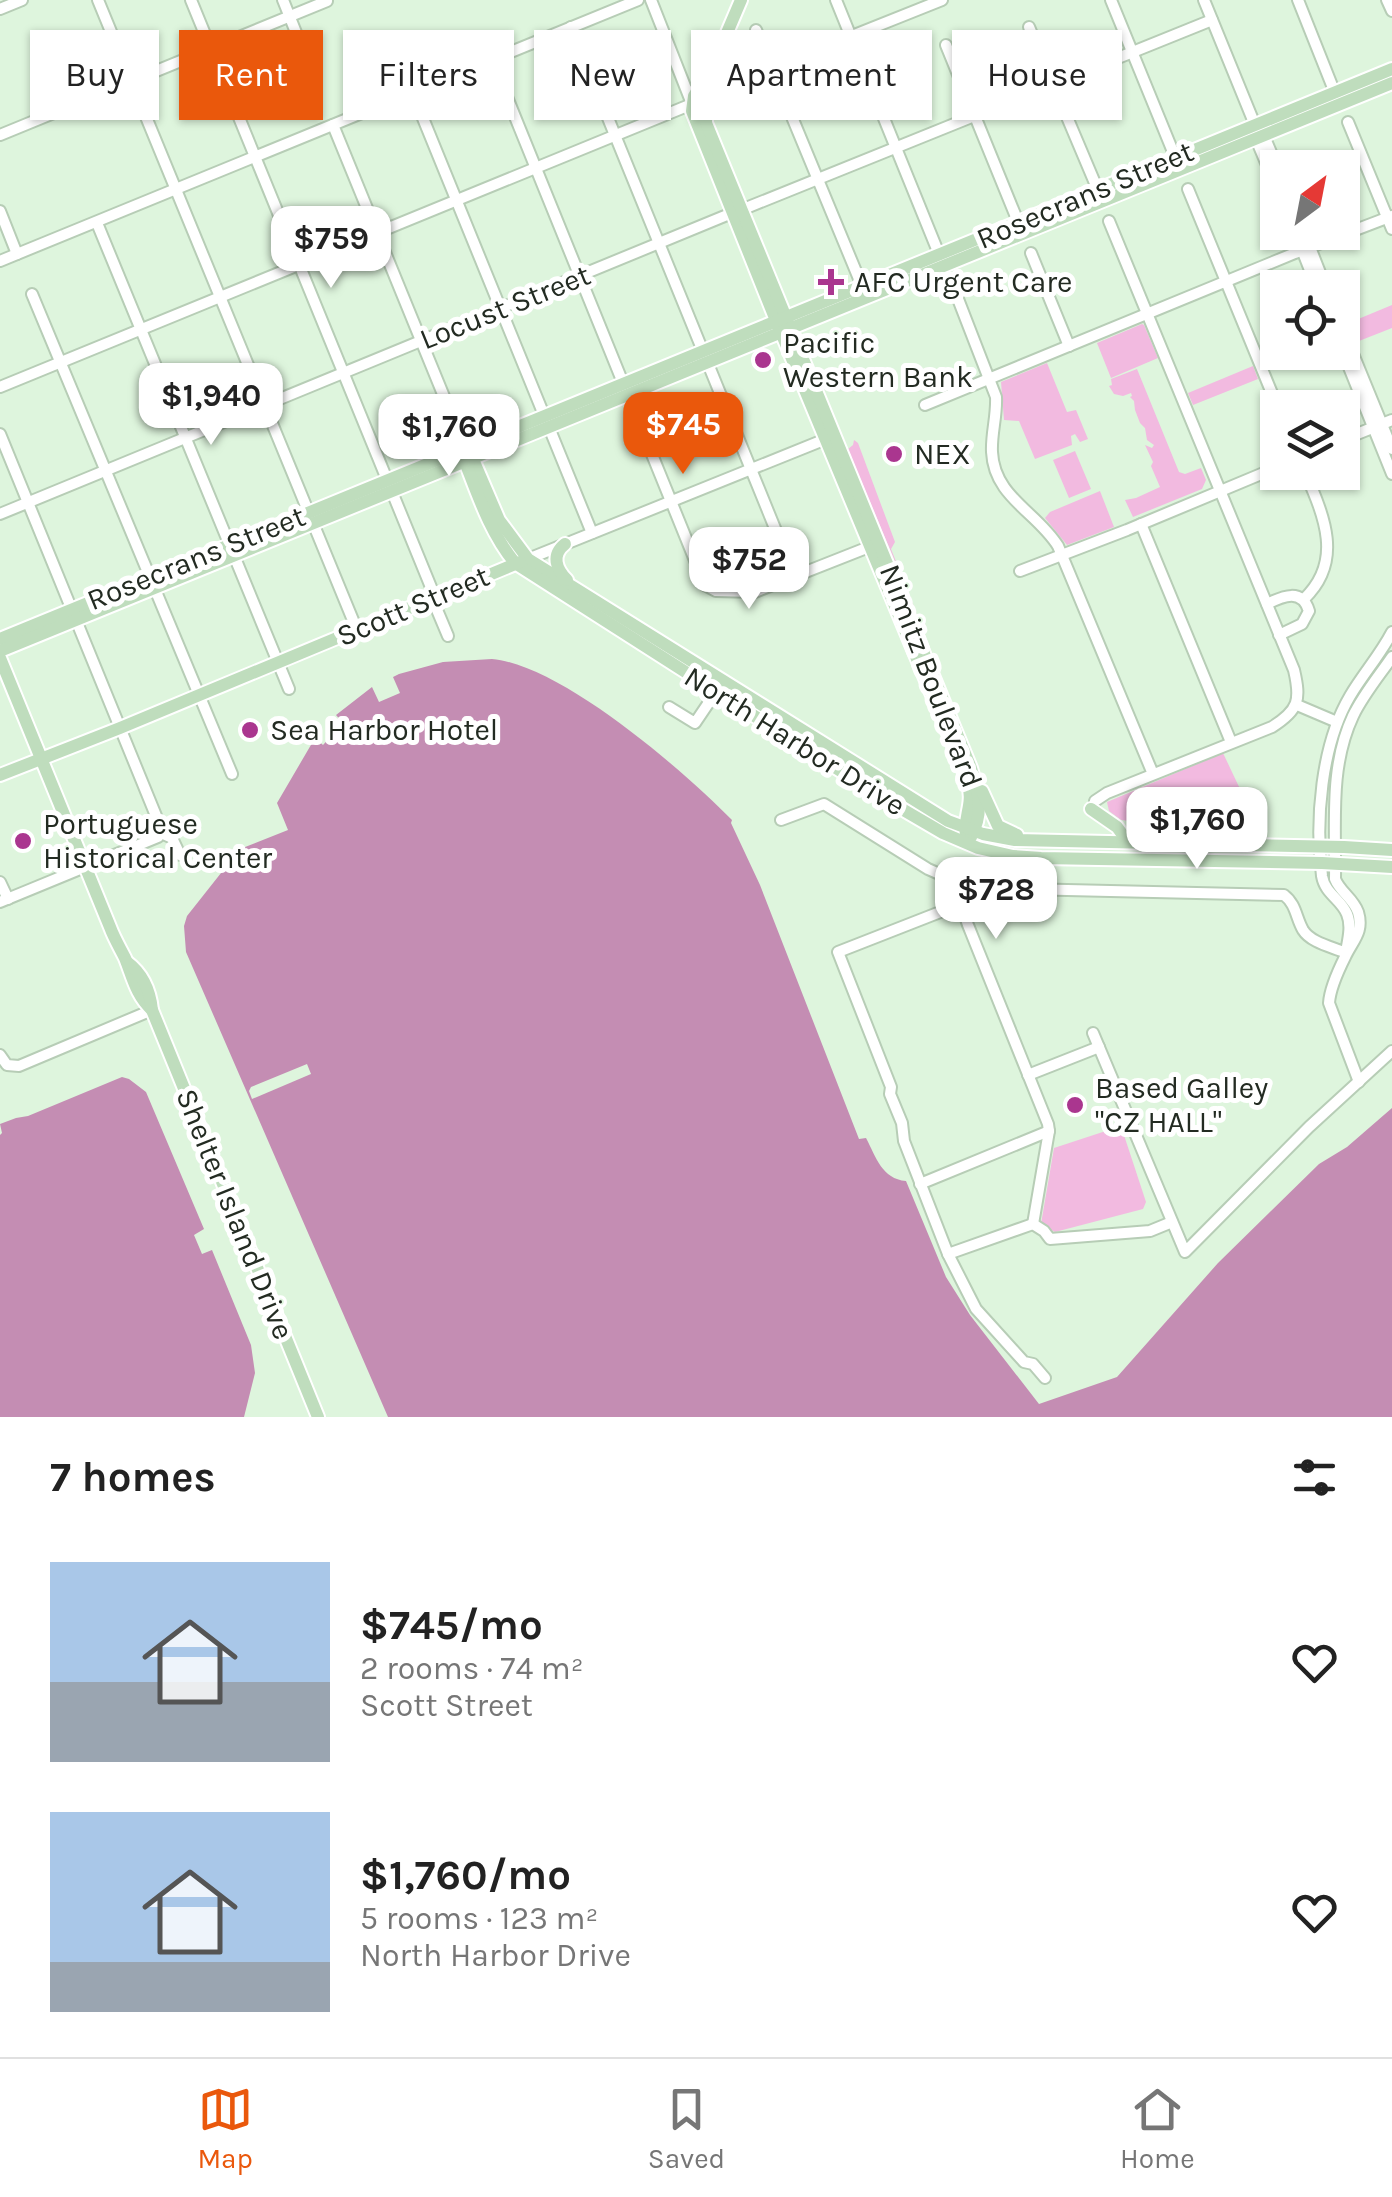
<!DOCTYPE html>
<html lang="en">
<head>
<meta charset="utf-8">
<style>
	:root { --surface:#fff; --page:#f6f6f6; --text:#222; --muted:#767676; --line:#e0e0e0; --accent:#ea580c }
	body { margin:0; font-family:Karla,sans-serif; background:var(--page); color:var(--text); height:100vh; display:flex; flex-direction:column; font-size:38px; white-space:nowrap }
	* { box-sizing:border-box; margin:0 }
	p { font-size:32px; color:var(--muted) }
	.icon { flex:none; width:55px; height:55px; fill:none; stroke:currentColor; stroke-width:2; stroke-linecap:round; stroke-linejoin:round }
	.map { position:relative; height:1417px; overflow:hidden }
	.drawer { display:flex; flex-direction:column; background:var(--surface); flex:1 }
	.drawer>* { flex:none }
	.guide { position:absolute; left:30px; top:30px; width:1332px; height:90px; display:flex; gap:20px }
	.needle { width:65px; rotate:32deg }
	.buttons { position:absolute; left:1260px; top:150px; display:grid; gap:20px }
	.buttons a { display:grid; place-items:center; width:100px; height:100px; border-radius:0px; background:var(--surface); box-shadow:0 2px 8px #0004; font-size:50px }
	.price { position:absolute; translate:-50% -85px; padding:0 22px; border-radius:20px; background:#fff; color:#222; font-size:32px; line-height:65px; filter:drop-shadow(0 2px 5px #0008) }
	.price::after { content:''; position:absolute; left:50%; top:60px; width:30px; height:22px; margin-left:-15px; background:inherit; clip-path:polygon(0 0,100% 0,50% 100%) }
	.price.on { background:var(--accent); color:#fff }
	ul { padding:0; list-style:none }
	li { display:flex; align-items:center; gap:30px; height:250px; padding:0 50px }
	li span { display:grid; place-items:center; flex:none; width:280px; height:200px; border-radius:0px; color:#555 }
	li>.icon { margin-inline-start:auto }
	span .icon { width:120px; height:120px; fill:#fffc; stroke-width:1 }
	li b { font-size:42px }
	h2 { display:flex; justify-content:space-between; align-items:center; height:120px; padding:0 50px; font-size:42px }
	.pill { padding:0 35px; border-radius:0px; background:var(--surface); box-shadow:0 2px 8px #0004; font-size:35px; line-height:90px }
	.pill.on { background:var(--accent); color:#fff }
	.tab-bar { display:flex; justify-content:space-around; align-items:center; height:140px; border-top:2px solid var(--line); background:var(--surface); font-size:28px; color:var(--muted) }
	.tab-bar a { display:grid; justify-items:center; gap:5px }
	.tab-bar .on { color:var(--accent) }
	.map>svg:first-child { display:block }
	.green { fill:#f2bae0 }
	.water { fill:#c48db3 }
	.pier { fill:#def5dd }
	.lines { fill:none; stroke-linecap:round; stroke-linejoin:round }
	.minor-casing { stroke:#b7cdb6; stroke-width:14 }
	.major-casing { stroke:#fff; stroke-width:16 }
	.minor { stroke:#fff; stroke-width:10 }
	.major { stroke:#bfddbd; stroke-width:12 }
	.poi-dot { fill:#aa368f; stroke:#fff; stroke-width:4 }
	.labels { text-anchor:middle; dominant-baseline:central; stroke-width:10; stroke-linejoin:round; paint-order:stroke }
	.street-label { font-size:30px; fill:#232b22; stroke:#fff }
	.poi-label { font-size:30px; fill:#232b22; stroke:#fff; text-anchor:start }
</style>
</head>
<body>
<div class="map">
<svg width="1392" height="1417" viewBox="0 0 1392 1417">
	<rect width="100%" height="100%" fill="#def5dd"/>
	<!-- green -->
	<g class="green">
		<polygon points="1392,305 1392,328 1359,341 1351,322"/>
		<polygon points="1142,324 1144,325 1158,358 1111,378 1097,343"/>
		<polygon points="1047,363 1067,412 1076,410 1088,439 1080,442 1075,434 1071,436 1072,445 1035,459 1019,421 1004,420 1001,382"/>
		<polygon points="1253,366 1258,379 1193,405 1188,393"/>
		<polygon points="1137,369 1179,472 1185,474 1201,468 1206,480 1202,489 1133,517 1125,500 1136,498 1160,487 1151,466 1153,462 1145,445 1152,448 1154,445 1147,440 1145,428 1140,423 1135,410 1134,401 1130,397 1132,396 1131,393 1123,396 1114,394 1109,386 1112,385 1111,379"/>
		<polygon points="854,440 858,443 895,542 891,549 919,619 848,449 853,445"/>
		<polygon points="1075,451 1091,489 1069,498 1053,460"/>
		<polygon points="1100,491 1114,527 1067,545 1045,518 1050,512"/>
		<polygon points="1223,753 1258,827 1172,821 1148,823 1121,820 1109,811 1107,802"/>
		<polygon points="1121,1126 1146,1202 1143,1209 1055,1232 1041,1224 1054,1148"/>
	</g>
	<!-- water -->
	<g class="water">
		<path d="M492,659C561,665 683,770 732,820L731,823L760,885L859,1139L866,1138C876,1157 882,1179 906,1181L946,1277L970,1315L1039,1404L1117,1377L1218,1263L1319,1164L1347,1147L1392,1108V1417H388L186,952L184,926L187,916L240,849L288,830L277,803L315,738L323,745L343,723L336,715L372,687L379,702L400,693L393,677L399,674L443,662Z"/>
		<polygon points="122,1077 129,1079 146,1092 204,1229 194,1235 202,1254 212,1250 251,1345 255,1373 244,1417 0,1417 0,1135 2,1133 0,1124 16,1118 28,1116"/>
	</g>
	<!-- pier -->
	<polygon class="pier" points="307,1064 311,1074 252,1099 249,1091 251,1087"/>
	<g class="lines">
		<!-- minor casing -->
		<g class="minor-casing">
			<g id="minor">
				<polyline points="98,0 357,630"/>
				<polyline points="191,0 435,597"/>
				<polyline points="283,0 307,60"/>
				<polyline points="836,0 941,259"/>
				<polyline points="1111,0 1178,164"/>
				<polyline points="1204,0 1255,125 1256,139 1278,191"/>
				<polyline points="1298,0 1335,93"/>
				<polyline points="1387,0 1392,11"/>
				<polyline points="0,9 22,0"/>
				<polyline points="571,27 794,575"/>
				<polyline points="1029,27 1100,195"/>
				<polyline points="756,30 862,286"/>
				<polyline points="387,40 416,101 592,533"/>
				<polyline points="946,45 1021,229"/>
				<polyline points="492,60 705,585 716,591 755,592 874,545"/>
				<polyline points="724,87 942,0"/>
				<polyline points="1348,122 1392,229"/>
				<polyline points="333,125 465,448"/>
				<polyline points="1259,130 1264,136 1278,169"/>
				<polyline points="0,135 327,1"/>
				<polyline points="1188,189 1278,408"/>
				<polyline points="741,210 1212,20"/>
				<polyline points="0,211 17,254"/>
				<polyline points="97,223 289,689"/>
				<polyline points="1295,232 1317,288"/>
				<polyline points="1304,232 1326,288"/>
				<polyline points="1031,253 1069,346"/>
				<polyline points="0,261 638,0"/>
				<path d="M953,286L996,397C997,416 991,434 992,452C994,497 1037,512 1058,546L1153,774"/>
				<polyline points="32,294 232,774"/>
				<polyline points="1342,327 1392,449"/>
				<polyline points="1342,350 1392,474"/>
				<polyline points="0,387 692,104 651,0"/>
				<polyline points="925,405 1295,253 1392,216"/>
				<polyline points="0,434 161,828 161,833 172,838 180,855"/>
				<polyline points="1342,440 1392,420"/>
				<polyline points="0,514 732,213"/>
				<polyline points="1141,524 1231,742"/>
				<polyline points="528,559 826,439"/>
				<polyline points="1020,571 1127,530 1278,467"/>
				<polyline points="432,598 448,636"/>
				<path d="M1304,599C1344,561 1324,516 1305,472"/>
				<path d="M1267,604C1283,596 1302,588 1309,611L1302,624L1279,635"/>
				<polyline points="1297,705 1337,722"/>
				<polyline points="669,707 695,723 720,686"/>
				<path d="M1095,801L1107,793L1272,727C1299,710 1301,700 1294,670L1109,221"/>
				<polyline points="781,820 824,804 928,869 953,880 968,925 1048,1124 1049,1131 1033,1224"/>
				<polyline points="953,880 1006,892"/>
				<polyline points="0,882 8,899"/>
				<polyline points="0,902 158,837 161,833"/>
				<path d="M1346,952C1348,940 1352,926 1347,914C1341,899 1325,894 1322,876C1315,821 1321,745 1350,696C1363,674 1380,655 1392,632"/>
				<polyline points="1093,1033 1185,1252 1309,1127 1392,1051"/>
				<polyline points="0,1055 7,1065 19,1066 152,1010"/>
				<polyline points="1028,1075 1099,1047"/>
				<path d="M1359,1082L1329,1003C1330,988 1338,971 1345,957C1353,940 1364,932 1358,912C1353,898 1340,892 1335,879C1336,824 1329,767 1353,716C1363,695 1379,676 1392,657"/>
				<polyline points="920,1184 1049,1131"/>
				<polyline points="948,1254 1033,1224 1044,1231 1050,1239 1150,1231 1172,1222"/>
				<path d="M1045,1378L1033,1364L1024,1362L976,1309L948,1254L904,1141L902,1123L890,1094L891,1087L838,952L953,907C981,907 998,892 1024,889L1284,895C1296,904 1296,918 1303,930C1311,943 1333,947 1346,953"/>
			</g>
		</g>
		<!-- major casing -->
		<g class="major-casing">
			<g id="major">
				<path d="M741,0L715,61L694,96L692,111L773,313L967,779C975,806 963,814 966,836"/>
				<path d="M721,66L706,99V123L971,768C979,794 984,812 971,837"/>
				<polyline points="468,455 475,464 499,520 528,559 948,821 983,834 1015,840 1344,847 1392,850"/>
				<path d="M469,460L467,467C480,501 492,535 515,563L883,798L943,833L978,848L1013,856L1041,858L1322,863L1392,867"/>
				<path d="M565,544C551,555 556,569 567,580"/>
				<polyline points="0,639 1392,69"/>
				<polyline points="0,651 1392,83"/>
				<path d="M0,658L110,927C114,938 120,948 125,958C133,978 136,995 152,1010"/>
				<polyline points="0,775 120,728 520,562"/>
				<polyline points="982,791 998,826 1017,835"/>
				<polyline points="1091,809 1117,827 1128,842"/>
				<path d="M127,962C143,974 150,990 152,1010L318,1417"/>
			</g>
		</g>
		<!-- minor -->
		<use href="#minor" class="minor"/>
		<!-- major -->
		<use href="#major" class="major"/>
	</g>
	<!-- markers -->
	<g class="poi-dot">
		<path d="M826 267h10v10h10v10h-10v10h-10v-10h-10v-10h10z"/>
		<circle cx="763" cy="360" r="10"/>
		<circle cx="894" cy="454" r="10"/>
		<circle cx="250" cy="730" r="10"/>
		<circle cx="23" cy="841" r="10"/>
		<circle cx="1075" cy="1105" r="10"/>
	</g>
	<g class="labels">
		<!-- street labels -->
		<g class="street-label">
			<text transform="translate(1085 195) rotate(-23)">Rosecrans Street</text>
			<text transform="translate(505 307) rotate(-22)">Locust Street</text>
			<text transform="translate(196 558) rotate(-22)">Rosecrans Street</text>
			<text transform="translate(413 606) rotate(-23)">Scott Street</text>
			<text transform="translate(931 676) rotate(69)">Nimitz Boulevard</text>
			<text transform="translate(795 741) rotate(32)">North Harbor Drive</text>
			<text transform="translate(235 1214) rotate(68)">Shelter Island Drive</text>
		</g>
		<!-- poi labels -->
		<g class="poi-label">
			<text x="854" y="282">AFC Urgent Care</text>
			<text x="783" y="343">Pacific<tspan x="783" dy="34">Western Bank</tspan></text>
			<text x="914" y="454">NEX</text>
			<text x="270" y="730">Sea Harbor Hotel</text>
			<text x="43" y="824">Portuguese<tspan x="43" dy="34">Historical Center</tspan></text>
			<text x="1095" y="1088">Based Galley<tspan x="1095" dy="34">"CZ HALL"</tspan></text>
		</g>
	</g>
</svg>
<div class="buttons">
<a><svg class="needle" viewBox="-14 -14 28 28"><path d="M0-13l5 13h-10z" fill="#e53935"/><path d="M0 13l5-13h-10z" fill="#767676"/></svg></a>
<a><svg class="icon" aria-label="locate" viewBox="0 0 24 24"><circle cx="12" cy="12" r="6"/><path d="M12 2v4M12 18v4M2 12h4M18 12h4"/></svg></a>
<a><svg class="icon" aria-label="layers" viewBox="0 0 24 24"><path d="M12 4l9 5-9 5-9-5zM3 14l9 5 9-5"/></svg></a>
</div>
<b class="price" style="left:331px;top:291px">$759</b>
<b class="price" style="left:211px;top:448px">$1,940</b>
<b class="price on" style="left:683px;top:477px">$745</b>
<b class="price" style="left:449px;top:479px">$1,760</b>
<b class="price" style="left:749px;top:612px">$752</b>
<b class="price" style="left:1197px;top:872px">$1,760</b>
<b class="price" style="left:996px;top:942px">$728</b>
<div class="guide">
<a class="pill">Buy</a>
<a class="pill on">Rent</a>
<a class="pill">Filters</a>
<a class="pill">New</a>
<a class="pill">Apartment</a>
<a class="pill">House</a>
</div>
</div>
<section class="drawer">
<h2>7 homes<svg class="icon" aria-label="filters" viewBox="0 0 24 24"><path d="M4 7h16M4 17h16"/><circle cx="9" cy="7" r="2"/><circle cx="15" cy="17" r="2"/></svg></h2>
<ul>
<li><span style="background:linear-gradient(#a9c7e8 60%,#9aa5b1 0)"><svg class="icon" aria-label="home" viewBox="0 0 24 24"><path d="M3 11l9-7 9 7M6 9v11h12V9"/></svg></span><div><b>$745/mo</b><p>2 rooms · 74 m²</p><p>Scott Street</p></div><svg class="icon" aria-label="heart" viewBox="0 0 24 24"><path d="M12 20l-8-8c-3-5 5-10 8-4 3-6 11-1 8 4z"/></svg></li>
<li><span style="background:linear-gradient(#a9c7e8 75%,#9aa5b1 0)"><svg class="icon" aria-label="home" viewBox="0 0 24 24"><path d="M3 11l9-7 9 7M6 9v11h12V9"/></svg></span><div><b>$1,760/mo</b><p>5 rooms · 123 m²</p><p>North Harbor Drive</p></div><svg class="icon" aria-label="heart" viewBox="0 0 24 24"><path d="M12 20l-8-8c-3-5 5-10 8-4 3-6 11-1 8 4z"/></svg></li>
</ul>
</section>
<nav class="tab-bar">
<a class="on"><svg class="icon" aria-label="map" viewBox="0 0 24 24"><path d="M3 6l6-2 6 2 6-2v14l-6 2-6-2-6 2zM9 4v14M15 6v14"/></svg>Map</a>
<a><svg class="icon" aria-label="saved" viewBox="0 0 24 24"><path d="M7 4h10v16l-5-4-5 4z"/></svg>Saved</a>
<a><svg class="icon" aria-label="home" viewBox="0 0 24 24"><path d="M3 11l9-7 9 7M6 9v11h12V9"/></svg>Home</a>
</nav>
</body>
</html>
